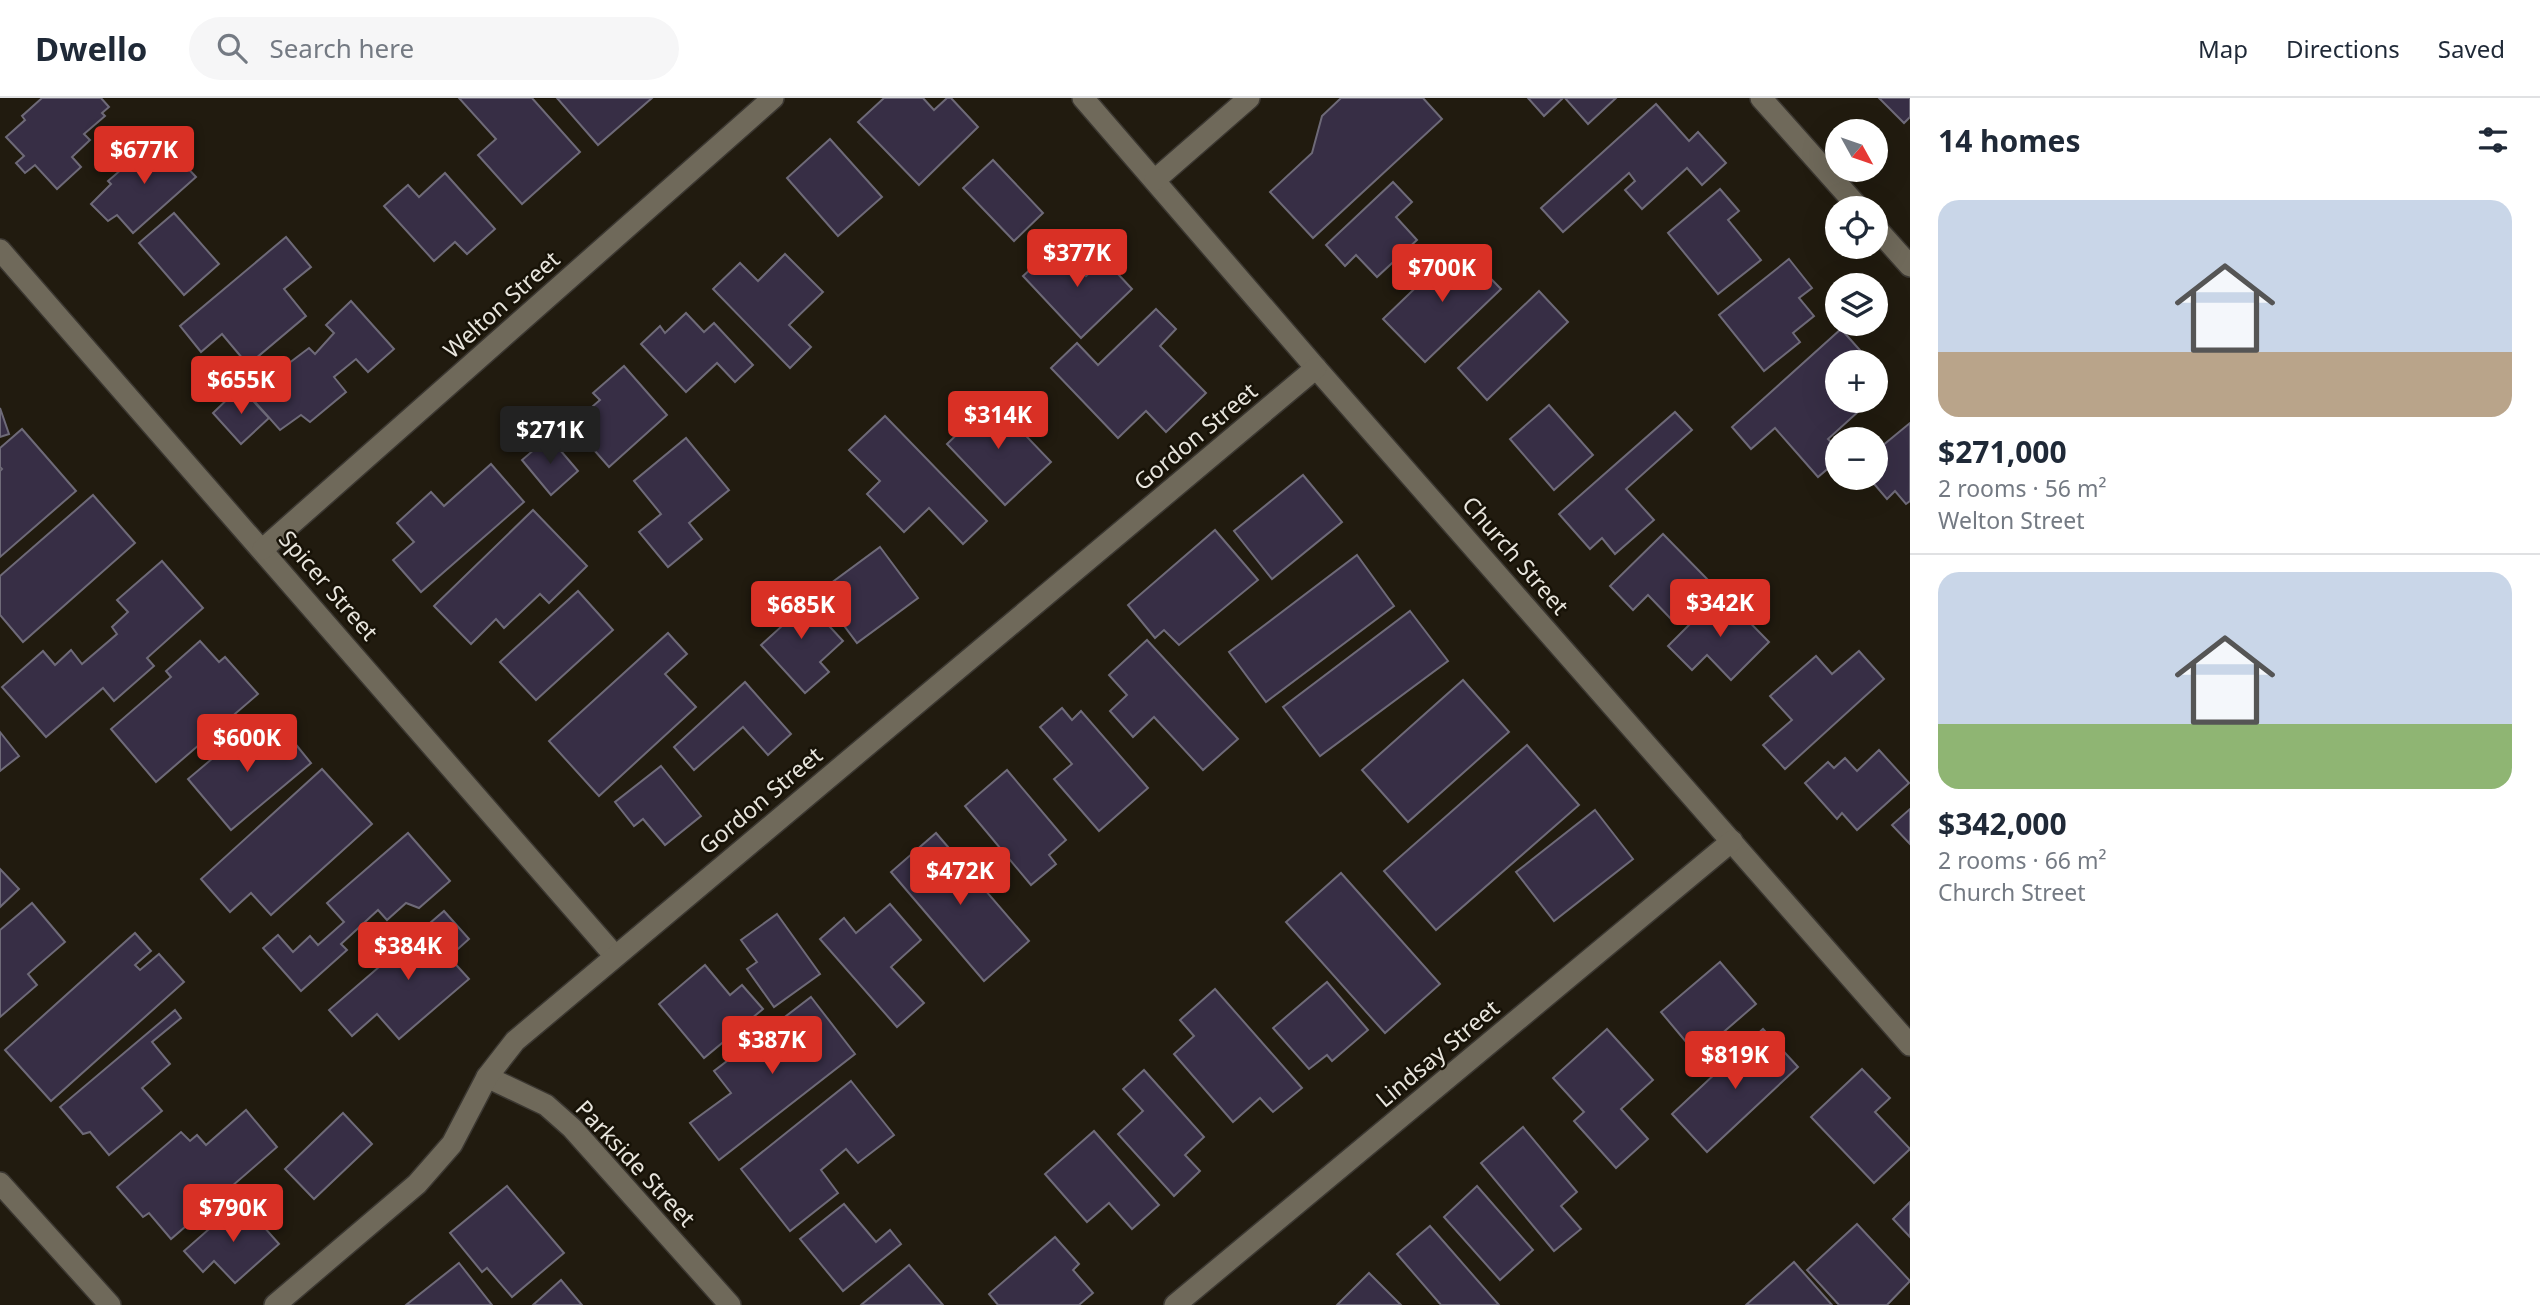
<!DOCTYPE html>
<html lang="en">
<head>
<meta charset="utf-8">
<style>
	:root { --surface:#fff; --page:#f6f6f7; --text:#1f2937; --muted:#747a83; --line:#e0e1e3; --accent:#d93025 }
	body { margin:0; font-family:"Noto Sans",sans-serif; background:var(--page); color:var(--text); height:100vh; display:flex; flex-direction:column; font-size:26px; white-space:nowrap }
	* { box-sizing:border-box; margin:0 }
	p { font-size:23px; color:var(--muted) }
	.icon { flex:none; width:38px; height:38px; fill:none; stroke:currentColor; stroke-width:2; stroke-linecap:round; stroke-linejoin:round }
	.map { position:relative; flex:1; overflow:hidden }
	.panel { display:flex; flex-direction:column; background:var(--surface); width:630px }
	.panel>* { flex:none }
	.needle { width:46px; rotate:130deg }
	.buttons { position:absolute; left:1825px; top:21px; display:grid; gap:14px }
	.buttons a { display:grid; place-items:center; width:63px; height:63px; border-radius:50%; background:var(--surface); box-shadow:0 7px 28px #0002; font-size:35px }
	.price { position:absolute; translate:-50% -60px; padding:0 16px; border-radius:7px; background:var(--accent); color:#fff; font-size:23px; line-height:46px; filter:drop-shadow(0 2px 4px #0008) }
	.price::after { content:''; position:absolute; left:50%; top:42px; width:21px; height:16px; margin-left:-10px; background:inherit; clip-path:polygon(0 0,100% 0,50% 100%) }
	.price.active { background:#222; color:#fff }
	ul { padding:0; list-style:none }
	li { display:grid; align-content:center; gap:14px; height:371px; padding:0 28px }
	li+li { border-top:2px solid var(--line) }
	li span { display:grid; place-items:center; height:217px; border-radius:21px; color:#555 }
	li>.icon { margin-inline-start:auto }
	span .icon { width:126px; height:126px; fill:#fffc; stroke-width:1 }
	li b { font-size:30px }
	h2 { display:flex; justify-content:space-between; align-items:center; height:84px; padding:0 28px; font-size:30px }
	header { display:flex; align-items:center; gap:42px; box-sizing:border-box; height:98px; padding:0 35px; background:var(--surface); border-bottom:2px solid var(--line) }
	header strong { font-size:33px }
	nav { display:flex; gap:38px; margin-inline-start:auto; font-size:24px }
	.search { width:490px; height:63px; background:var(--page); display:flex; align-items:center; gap:18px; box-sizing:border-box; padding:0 24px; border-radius:38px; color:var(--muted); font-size:26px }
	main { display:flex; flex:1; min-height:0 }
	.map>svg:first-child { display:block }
	.building { fill:#372e45; stroke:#6e6a78; stroke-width:2 }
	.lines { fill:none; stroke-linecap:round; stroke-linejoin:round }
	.street-casing { stroke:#3b3731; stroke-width:24 }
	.street { stroke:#6f695a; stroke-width:21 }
	.labels { text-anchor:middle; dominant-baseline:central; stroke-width:5; stroke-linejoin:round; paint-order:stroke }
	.street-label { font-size:23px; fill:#e8e5dd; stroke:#171207 }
</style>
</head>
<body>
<header>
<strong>Dwello</strong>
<div class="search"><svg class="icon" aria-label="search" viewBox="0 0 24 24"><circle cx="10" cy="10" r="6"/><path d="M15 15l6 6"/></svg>Search here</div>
<nav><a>Map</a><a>Directions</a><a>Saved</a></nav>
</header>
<main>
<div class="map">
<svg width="1910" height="1207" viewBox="0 0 1910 1207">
	<rect width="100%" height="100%" fill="#211b0f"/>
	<!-- building -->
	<g class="building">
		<polygon points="42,0 101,0 109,9 102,15 105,18 84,36 90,42 72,59 81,69 57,91 35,67 25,75 16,65 24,58 6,39 25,22 22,18"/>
		<polygon points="459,0 532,0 580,54 522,106 478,57 496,41"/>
		<polygon points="557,0 652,0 598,47"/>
		<polygon points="884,0 923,0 934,12 947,0 951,0 978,29 919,87 858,24"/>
		<polygon points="1341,0 1423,0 1442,21 1313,140 1270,94 1312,55 1322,18"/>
		<polygon points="1528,0 1563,0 1544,18"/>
		<polygon points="1565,0 1616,0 1588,26"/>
		<polygon points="1879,0 1910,0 1910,19 1904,25"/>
		<polygon points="1656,6 1689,43 1698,34 1726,65 1702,87 1687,70 1642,111 1625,92 1635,83 1629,75 1563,134 1541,110"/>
		<polygon points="159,39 196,79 133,135 117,117 108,123 91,106 111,86 108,83"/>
		<polygon points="830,41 882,99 838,138 787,80"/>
		<polygon points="993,62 1043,115 1014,143 963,90"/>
		<polygon points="445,75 495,131 467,156 455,144 434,163 384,108 408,87 419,99"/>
		<polygon points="1393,84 1412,104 1396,119 1417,142 1377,179 1356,157 1345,168 1326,147"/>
		<polygon points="1720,91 1739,113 1728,122 1761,162 1718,196 1668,135"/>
		<polygon points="174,115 219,166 184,197 139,145"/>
		<polygon points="286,139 311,169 284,191 306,218 248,267 222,236 201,254 180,228"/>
		<polygon points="1057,147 1086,178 1104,161 1132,191 1081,240 1023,178"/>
		<polygon points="1459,148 1501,191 1425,264 1383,221"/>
		<polygon points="785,156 823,194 789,227 811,249 790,270 713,191 740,165 758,183"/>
		<polygon points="1789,161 1812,190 1799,200 1814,218 1793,235 1800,244 1764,273 1719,217"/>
		<polygon points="1539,193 1568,224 1487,302 1458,270"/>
		<polygon points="351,203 394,251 368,274 356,261 334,279 346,294 310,324 301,317 280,332 248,296 309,250 315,256 334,235 326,227"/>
		<polygon points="1156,211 1176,231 1160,248 1206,295 1166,334 1146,313 1118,340 1051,270 1077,245 1098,267"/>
		<polygon points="686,215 704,234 714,225 753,267 735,284 717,265 686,294 641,246 660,228 665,235"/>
		<polygon points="1841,231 1866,259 1860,264 1838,264 1838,303 1870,303 1828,341 1838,351 1838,362 1818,379 1775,330 1751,351 1732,329"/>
		<polygon points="624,268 667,317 609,369 587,344 593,338 578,321 600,302 593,295"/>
		<polygon points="240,289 269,320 241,346 213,315"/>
		<polygon points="988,298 1051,364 1005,407 947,346 972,322 967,318"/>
		<polygon points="1549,307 1593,357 1554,392 1510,341"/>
		<polygon points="0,310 9,336 0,339"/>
		<polygon points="1675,314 1692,332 1626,391 1654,422 1615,456 1602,440 1590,451 1559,416"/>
		<polygon points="885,318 987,423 963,446 929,410 904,434 867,396 880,383 849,352"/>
		<polygon points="1910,325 1910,403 1906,406 1895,393 1887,401 1869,380 1876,380 1876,353"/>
		<polygon points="22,331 76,393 0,459 0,373 2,371 0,369 0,350"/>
		<polygon points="549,339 578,373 551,397 522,362"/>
		<polygon points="686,340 729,392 689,425 702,441 668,469 639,434 661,416 634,383"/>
		<polygon points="491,366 524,404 421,494 393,462 414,444 397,425 431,394 444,408"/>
		<polygon points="1303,377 1342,424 1272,481 1234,433"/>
		<polygon points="93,397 135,445 23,544 0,517 0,478"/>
		<polygon points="533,412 587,468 549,505 540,496 504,530 496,521 471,546 434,508"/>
		<polygon points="1215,432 1258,482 1179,547 1164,532 1155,540 1128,507"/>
		<polygon points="1663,436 1710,484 1672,522 1648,497 1633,512 1610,488"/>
		<polygon points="880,449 918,500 857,545 819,494"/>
		<polygon points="1357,457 1394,508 1266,604 1229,554"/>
		<polygon points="162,463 203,510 147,560 154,568 114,603 103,590 46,639 2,589 43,553 55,567 71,552 82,566 117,536 112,529 128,514 117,502"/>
		<polygon points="795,491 843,543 820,564 829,574 805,595 761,547 782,528 764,517"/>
		<polygon points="578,493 613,532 536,602 500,564"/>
		<polygon points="1721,495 1769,544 1731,582 1707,557 1692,572 1668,548"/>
		<polygon points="1410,513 1448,563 1320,658 1283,609"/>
		<polygon points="668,535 687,556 665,576 696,609 599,698 549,643"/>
		<polygon points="1147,542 1238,641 1203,672 1154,619 1133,639 1110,613 1127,597 1109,577"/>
		<polygon points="200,543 219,564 225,559 258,596 156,684 111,631 171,579 166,573"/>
		<polygon points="1859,553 1884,581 1785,671 1763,647 1792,622 1770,598 1816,558 1832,576"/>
		<polygon points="1463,582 1509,634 1408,724 1362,672"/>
		<polygon points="745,584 791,636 768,657 743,629 694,672 674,649"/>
		<polygon points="1062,610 1072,622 1081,613 1148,690 1099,733 1054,681 1072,666 1040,629"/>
		<polygon points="257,623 282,652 293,643 311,665 231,732 188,681"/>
		<polygon points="0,634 19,658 0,673"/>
		<polygon points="1527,647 1579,707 1436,832 1384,773"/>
		<polygon points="1879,652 1909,685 1857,732 1842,715 1837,721 1805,685 1828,664 1834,670 1845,660 1857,673"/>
		<polygon points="661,668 701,718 665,747 643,721 634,728 615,704"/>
		<polygon points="322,671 372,726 271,817 251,795 230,814 201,781"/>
		<polygon points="1007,672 1066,742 1049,757 1056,766 1031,787 965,708"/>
		<polygon points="1910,711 1910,746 1892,727"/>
		<polygon points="1595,712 1633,761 1554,823 1516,774"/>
		<polygon points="408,735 450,783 419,810 406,805 387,822 378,812 341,846 347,852 301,893 263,850 278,837 293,854 310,838 318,847 344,824 327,805"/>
		<polygon points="936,735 1029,843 984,883 891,774"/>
		<polygon points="0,771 19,791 0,809"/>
		<polygon points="1341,775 1440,886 1385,935 1286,824"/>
		<polygon points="32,805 65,844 28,876 37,887 0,919 0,832"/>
		<polygon points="890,806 921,842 891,869 924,905 897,929 820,841 844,820 856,835"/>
		<polygon points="444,813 469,841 449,859 469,881 399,941 377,916 352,938 329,912"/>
		<polygon points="777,816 820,876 774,909 747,871 757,864 741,842"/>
		<polygon points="135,835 151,853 135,867 140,872 159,856 184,884 51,1003 5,952"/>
		<polygon points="1720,864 1756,906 1697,957 1661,914"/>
		<polygon points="705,867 730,897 742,887 763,911 704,960 659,906"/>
		<polygon points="1327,884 1368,932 1332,963 1327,957 1309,971 1273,930"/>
		<polygon points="1215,891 1302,990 1273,1014 1260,1000 1233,1024 1174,956 1194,938 1180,922"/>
		<polygon points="811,899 855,956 719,1062 690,1025 731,995 714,973"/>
		<polygon points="175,912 181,920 152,944 170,966 142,990 162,1013 109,1057 90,1034 83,1036 60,1009"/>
		<polygon points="1607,931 1653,982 1621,1011 1648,1041 1616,1070 1574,1023 1584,1014 1553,980"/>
		<polygon points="1763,931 1798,969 1707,1054 1672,1016"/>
		<polygon points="1862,971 1890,1000 1875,1014 1910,1051 1874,1085 1811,1019"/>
		<polygon points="1144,972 1204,1039 1185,1057 1200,1073 1174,1098 1118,1036 1143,1013 1123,991"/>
		<polygon points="851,983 894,1037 858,1065 846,1051 821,1072 838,1095 790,1133 741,1071"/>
		<polygon points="246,1012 277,1049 171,1141 149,1115 143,1119 117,1089 181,1034 190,1043 197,1037 206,1047"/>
		<polygon points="343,1015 372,1046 314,1101 285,1071"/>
		<polygon points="1523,1029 1577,1094 1561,1108 1581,1131 1554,1153 1481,1065"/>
		<polygon points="1094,1033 1159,1107 1132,1131 1109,1105 1087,1124 1045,1076"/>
		<polygon points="507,1088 564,1155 512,1199 487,1170 482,1174 450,1135"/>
		<polygon points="1477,1088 1533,1152 1500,1182 1444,1119"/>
		<polygon points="241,1103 279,1146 235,1185 214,1163 203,1174 184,1153"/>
		<polygon points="1910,1104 1910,1139 1893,1121"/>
		<polygon points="844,1106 876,1144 890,1132 901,1146 843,1193 800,1141"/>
		<polygon points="1857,1126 1910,1183 1887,1207 1839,1207 1807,1172"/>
		<polygon points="1430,1128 1499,1207 1441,1207 1397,1156"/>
		<polygon points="1055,1139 1079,1166 1073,1172 1093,1195 1079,1207 998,1207 989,1196"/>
		<polygon points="1794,1164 1832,1207 1746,1207"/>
		<polygon points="459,1165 492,1207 406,1207"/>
		<polygon points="909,1167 943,1207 861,1207"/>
		<polygon points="1369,1175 1401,1207 1337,1207"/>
		<polygon points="561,1182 582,1207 533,1207"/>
	</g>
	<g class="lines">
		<!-- street casing -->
		<g class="street-casing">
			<g id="street">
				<polyline points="1083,0 1316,270 1910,947"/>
				<polyline points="1761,0 1859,110"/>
				<polyline points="1155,82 1249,0"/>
				<polyline points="1876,130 1910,168"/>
				<polyline points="0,152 615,858"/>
				<polyline points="263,451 773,0"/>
				<polyline points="487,979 546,1007 572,1030 730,1207"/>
				<polyline points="0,1085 110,1207"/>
				<polyline points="275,1207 417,1086 452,1046 487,979 515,943 1316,270"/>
				<polyline points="1175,1207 1732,743"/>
			</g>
		</g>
		<!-- street -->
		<use href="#street" class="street"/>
	</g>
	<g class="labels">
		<!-- street labels -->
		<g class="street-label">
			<text transform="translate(501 206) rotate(-42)">Welton Street</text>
			<text transform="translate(1195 338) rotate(-40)">Gordon Street</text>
			<text transform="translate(1516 457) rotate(49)">Church Street</text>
			<text transform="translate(329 487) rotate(49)">Spicer Street</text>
			<text transform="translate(760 702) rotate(-40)">Gordon Street</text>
			<text transform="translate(1437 955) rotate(-40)">Lindsay Street</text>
			<text transform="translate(636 1065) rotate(47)">Parkside Street</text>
		</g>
	</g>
</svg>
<div class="buttons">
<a><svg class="needle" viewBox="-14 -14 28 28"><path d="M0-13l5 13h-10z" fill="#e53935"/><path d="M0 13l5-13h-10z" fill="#747a83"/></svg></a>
<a><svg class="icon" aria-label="locate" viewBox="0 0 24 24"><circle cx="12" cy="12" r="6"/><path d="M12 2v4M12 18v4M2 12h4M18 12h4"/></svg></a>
<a><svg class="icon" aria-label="layers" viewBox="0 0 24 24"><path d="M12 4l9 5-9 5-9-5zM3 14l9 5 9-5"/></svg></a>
<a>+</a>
<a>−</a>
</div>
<b class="price" style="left:144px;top:88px">$677K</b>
<b class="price" style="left:1077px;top:191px">$377K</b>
<b class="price" style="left:1442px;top:206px">$700K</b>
<b class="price" style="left:241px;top:318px">$655K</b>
<b class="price" style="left:998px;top:353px">$314K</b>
<b class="price active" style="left:550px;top:368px">$271K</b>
<b class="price" style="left:1720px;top:541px">$342K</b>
<b class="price" style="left:801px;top:543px">$685K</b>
<b class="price" style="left:247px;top:676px">$600K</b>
<b class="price" style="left:960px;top:809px">$472K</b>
<b class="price" style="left:408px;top:884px">$384K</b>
<b class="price" style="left:772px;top:978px">$387K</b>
<b class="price" style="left:1735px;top:993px">$819K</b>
<b class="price" style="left:233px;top:1146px">$790K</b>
</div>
<section class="panel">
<h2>14 homes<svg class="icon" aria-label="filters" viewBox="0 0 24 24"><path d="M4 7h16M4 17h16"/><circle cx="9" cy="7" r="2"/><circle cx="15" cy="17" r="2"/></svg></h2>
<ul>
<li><span style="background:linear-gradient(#c9d6e8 70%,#b9a48a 0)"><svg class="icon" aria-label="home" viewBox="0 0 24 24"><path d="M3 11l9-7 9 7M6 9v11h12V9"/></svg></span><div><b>$271,000</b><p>2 rooms · 56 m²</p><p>Welton Street</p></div></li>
<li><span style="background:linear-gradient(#c9d6e8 70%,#8fb573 0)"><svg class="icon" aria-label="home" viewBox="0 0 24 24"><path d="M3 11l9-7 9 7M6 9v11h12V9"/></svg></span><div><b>$342,000</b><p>2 rooms · 66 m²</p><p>Church Street</p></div></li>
</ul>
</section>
</main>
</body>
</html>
